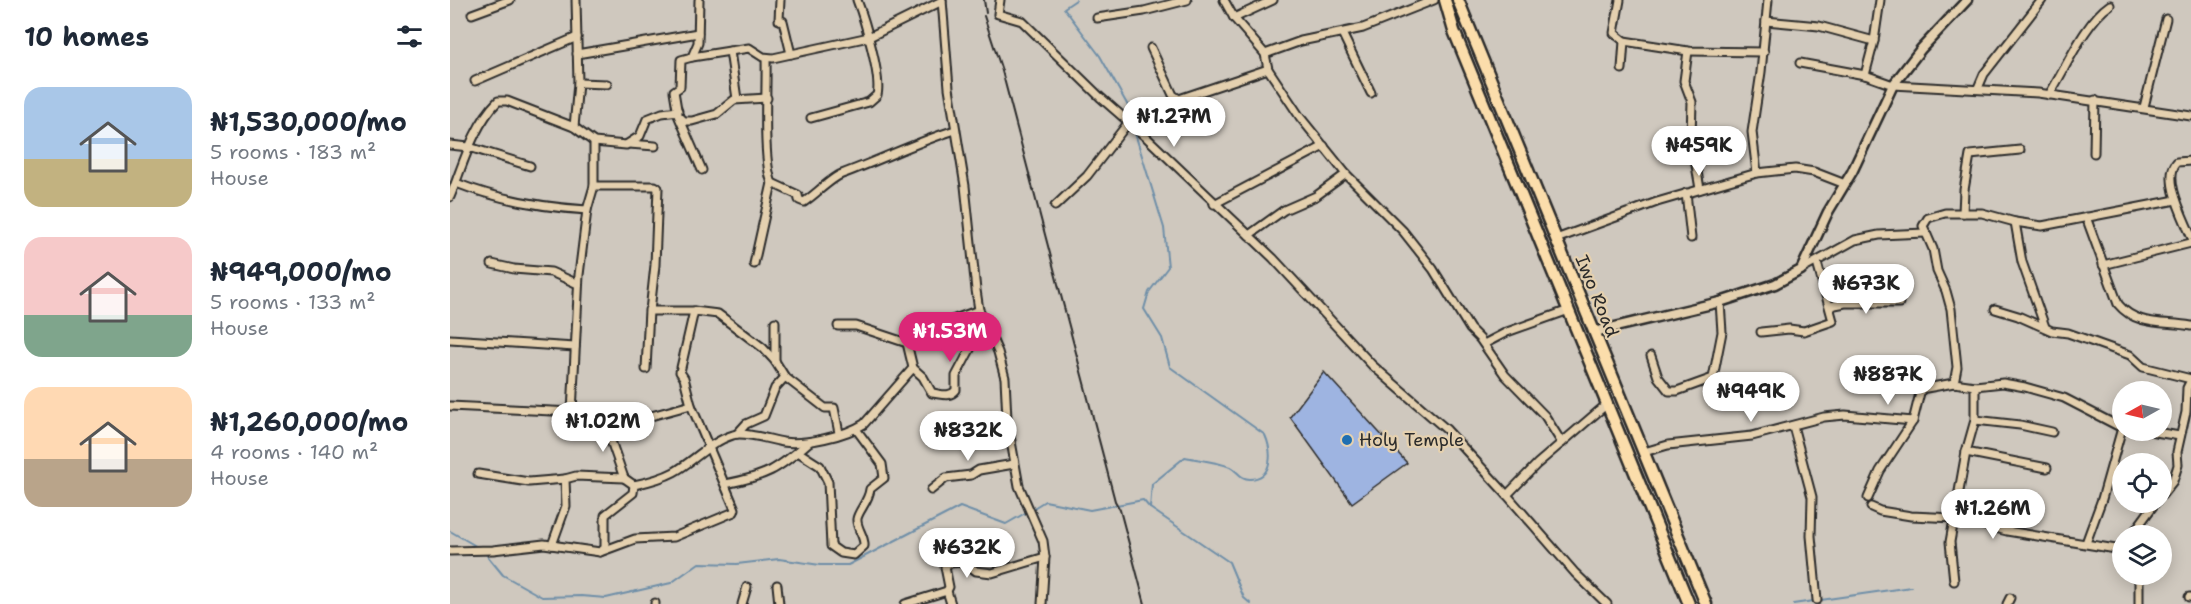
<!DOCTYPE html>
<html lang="en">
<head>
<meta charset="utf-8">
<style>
	:root { --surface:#fff; --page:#f2f2f3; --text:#1f2937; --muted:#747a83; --accent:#db2777 }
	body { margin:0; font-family:"Shantell Sans",sans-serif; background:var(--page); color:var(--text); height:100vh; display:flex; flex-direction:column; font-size:22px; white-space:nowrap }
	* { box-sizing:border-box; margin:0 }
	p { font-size:20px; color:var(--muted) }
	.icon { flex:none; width:33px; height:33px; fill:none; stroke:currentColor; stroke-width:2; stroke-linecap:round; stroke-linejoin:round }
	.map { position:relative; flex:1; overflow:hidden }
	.side { display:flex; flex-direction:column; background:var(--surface); width:450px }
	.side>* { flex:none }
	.needle { width:39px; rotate:262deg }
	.controls { position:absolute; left:1662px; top:381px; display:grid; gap:12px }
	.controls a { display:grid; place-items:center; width:60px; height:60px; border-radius:50%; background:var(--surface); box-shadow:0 3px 15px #0003; font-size:30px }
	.price { position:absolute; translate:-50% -51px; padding:0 14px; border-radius:21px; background:#fff; color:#222; font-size:20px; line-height:39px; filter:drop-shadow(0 2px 3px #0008) }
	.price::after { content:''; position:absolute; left:50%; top:36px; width:18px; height:14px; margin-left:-9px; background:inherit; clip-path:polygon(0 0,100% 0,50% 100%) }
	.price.active { background:var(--accent); color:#fff }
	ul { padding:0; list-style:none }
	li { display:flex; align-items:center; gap:18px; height:150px; padding:0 24px }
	li span { display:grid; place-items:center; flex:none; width:168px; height:120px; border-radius:18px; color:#555 }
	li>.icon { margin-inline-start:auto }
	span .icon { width:72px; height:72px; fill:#fffc; stroke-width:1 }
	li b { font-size:26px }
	h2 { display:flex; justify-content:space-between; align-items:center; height:72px; padding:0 24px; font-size:26px }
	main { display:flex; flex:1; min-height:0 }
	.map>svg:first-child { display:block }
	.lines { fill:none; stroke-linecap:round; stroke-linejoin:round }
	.stream { stroke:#6f8fa8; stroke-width:2 }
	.building { fill:#9eb4e1; stroke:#2b2b2b; stroke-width:1.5 }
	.minor-casing { stroke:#2b2b2b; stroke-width:11 }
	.tertiary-casing { stroke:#2b2b2b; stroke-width:13 }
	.primary-casing { stroke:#2b2b2b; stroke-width:15 }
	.minor { stroke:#e4d0af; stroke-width:7 }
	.tertiary { stroke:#e4d0af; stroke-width:8 }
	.primary { stroke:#fbddab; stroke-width:10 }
	.rail { stroke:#2b2b2b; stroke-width:2 }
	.poi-dot { fill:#1f6fb2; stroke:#e4d0af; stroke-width:2 }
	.labels { text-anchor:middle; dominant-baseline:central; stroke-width:4.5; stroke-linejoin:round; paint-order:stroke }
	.street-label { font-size:18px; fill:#2b2b2b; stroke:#e4d0af }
	.poi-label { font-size:18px; fill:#2b2b2b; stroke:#e4d0af; text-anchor:start }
</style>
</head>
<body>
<main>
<section class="side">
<h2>10 homes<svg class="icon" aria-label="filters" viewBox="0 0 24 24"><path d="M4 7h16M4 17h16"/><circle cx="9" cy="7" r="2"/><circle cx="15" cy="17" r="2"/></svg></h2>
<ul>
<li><span style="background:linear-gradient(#a9c7e8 60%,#c2b280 0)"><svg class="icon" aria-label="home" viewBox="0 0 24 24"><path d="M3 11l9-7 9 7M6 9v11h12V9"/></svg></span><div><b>₦1,530,000/mo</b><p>5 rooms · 183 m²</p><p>House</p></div></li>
<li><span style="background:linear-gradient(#f6c9c9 65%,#7fa58c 0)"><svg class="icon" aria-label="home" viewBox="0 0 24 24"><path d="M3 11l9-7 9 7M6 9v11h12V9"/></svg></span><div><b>₦949,000/mo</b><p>5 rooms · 133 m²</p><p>House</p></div></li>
<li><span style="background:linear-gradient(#ffd9b3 60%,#b9a48a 0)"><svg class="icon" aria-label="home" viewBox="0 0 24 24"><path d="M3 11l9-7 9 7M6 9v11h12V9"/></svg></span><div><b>₦1,260,000/mo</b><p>4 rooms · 140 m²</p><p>House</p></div></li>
</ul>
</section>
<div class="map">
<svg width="1741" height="604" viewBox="0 0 1741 604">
	<rect width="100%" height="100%" fill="#cfc8be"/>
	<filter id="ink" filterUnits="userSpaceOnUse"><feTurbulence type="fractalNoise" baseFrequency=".0167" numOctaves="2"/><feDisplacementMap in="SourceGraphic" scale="12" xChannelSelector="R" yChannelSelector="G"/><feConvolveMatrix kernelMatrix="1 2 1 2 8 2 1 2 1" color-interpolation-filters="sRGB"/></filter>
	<g filter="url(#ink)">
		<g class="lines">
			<!-- stream -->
			<g class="stream">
				<polyline points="626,0 614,8 650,56 682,113 683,122"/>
				<path d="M684,130L714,228L718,267L699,292L694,309L712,338L720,367L815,435C822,451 824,478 800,479C790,479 788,471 780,467C767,462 749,460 735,457L702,484L700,508L779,562L794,598L801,604"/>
				<polyline points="582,509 595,501 640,510 693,500 700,508"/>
				<polyline points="0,531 31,549"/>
				<polyline points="35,553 53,575 92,597 131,596 156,598 221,583 249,563 287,564 329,559 370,565 398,565 510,507 556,524 577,512"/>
				<polyline points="1343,604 1461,587"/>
			</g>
		</g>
		<!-- building -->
		<polygon class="building" points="874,372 957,463 902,503 840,417"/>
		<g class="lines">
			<!-- minor casing -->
			<g class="minor-casing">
				<g id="minor">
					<polyline points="249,0 248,43 242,57 231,60 230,87 224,91 228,115 252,170"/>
					<polyline points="330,0 329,20 333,21 341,54"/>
					<polyline points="492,0 499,88 515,186 526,290 529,310 548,352 555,378 557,419 569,486 593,541 595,557 592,604"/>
					<polyline points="550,0 548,14 572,21 650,97 696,137 823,258 922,365 997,430 1057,495 1087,464 1157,404"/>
					<polyline points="774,0 784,18 815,54 818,69 850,117 896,174 953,231 983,269 1020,329 1030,339 1055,375 1095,416 1112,443"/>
					<polyline points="1170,0 1164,33 1174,41 1172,69"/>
					<polyline points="22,14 60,0"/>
					<polyline points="647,18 694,11 737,0"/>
					<polyline points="784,18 823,0"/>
					<polyline points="1316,21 1369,26 1424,41"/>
					<polyline points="892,33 921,93"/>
					<polyline points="1174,41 1238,51 1314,52"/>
					<polyline points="701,48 723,95 729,99 818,69"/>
					<polyline points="280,51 287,99"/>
					<polyline points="1238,51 1234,81 1242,102 1241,136 1250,189"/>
					<polyline points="127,54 248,33"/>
					<polyline points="815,54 851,41 913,28 984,0"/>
					<polyline points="242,57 299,48 313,57 323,58 419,37 492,1"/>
					<path d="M316,58C317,87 312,159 322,183L348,195L349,200L354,202C365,195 381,178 392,174C430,160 467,142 505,130"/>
					<polyline points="1350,63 1415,75 1443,85 1588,93 1741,116"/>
					<polyline points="1415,75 1424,41 1430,0"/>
					<polyline points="25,81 127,37"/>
					<polyline points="128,83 157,84"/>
					<polyline points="1528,88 1534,74 1592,0"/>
					<path d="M1599,95C1616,68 1635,22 1660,5"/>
					<polyline points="1694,107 1716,19"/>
					<polyline points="230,117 234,121 242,121 267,114 284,100 317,98"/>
					<path d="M361,118L419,102L427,95C432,78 414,18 407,0"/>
					<polyline points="124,127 128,83 126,0"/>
					<polyline points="179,144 205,146"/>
					<polyline points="0,145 19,147 80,166"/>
					<polyline points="1644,153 1645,100"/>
					<path d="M1741,161L1727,162C1712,178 1734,218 1741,236"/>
					<polyline points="1307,173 1302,132 1311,72 1318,0"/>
					<path d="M6,183C49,200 91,207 137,210"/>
					<polyline points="144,186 205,186 208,188 205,265 200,311 244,311 268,314 313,348 325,361 335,377 375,408 384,408 389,433"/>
					<polyline points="1236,193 1241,238"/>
					<path d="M0,197C13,165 23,126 48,101H57L124,127L144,142L176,145L190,136L197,119L212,113L228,111"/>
					<polyline points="764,204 874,146"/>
					<polyline points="605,206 637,176 678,123"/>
					<polyline points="1513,213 1514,190 1520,155 1570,150"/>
					<path d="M1636,217L1668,304C1687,327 1715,321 1741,326"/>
					<polyline points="1565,222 1572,262 1595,327"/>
					<polyline points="799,235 834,210 866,196 896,174"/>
					<polyline points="1106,239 1207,202 1307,173 1345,169 1364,172 1395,184"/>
					<polyline points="42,264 64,269 101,272 128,284"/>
					<polyline points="304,264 322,183"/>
					<polyline points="1653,265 1741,243"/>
					<polyline points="1351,270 1405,240 1429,235 1475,233"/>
					<polyline points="1380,306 1395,303 1449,303"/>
					<polyline points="1545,309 1568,316 1602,331 1618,333 1680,355 1693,367 1741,379"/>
					<polyline points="388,326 406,326 457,343"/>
					<polyline points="1311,332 1339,329 1354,331 1383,321 1367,263"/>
					<polyline points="0,339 125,347"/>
					<polyline points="1034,344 1057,332 1119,310"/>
					<polyline points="1201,356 1208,377 1219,391 1227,391 1263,378 1272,332 1270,302"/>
					<polyline points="325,361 325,322"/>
					<path d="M463,368L473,377L482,393C491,394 500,398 506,390V376L525,340L532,316"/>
					<polyline points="196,369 199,310"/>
					<polyline points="1414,369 1465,383 1471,389 1504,383 1525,386 1553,383 1575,387 1614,398 1672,428"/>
					<polyline points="1504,383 1507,367 1501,309 1496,291 1487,271 1483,249 1473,226 1478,218 1495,213 1532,213 1565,222 1592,226 1726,200"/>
					<polyline points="0,406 122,412 129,275 137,210 144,186 144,142"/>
					<polyline points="122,412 153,418 174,478 184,485"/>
					<polyline points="153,418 201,416 241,405"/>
					<polyline points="1525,420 1570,425 1602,432"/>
					<polyline points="1343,426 1362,497 1361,536 1367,600"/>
					<polyline points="1693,430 1730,436"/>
					<polyline points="287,434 296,424 314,416 325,388 335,377"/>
					<path d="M348,452L370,466L378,482L381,546L391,553L404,555L414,546C415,536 406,528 407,519C408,511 419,501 420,489L434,478L432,464L406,429"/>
					<polyline points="1194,452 1218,445 1302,436 1374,417 1395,415 1463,421"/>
					<polyline points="1516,452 1597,468"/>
					<polyline points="1661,470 1672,473"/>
					<polyline points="28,474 79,482 115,479"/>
					<path d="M275,484C317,476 327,470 359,442"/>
					<polyline points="481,490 496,478 521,475 529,470 564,464"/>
					<polyline points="1057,495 1125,573 1157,604"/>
					<polyline points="1712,495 1723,481 1728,465 1727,452 1736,412 1737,388 1741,380"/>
					<polyline points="1418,498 1430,471 1463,421 1471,389"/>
					<polyline points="1421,507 1430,511 1461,516 1505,518 1557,531 1672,550"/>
					<polyline points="1681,536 1706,502"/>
					<polyline points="1636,543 1652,499 1672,428"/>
					<polyline points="102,545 116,506 115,479 126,476 174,478"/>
					<polyline points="0,551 43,550 94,544 150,552 185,539 224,537 284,512 285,509 241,405 234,378 230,372 244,311"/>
					<path d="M150,552L155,548V515L183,493L184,485C198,482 211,479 224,472C244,461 260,442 283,435C293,431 321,440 333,442C355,445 395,436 414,424L463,368L457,343L486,326L529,310"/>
					<polyline points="1504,581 1500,542 1516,452 1525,420 1525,386"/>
					<polyline points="327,585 329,604"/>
					<polyline points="497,591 501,604"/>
					<polyline points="1739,597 1741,597"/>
					<polyline points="205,603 205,604"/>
					<polyline points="292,604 297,587"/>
					<polyline points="455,604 497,591 499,587 495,567 501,563 514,562 526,571 542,573 595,557"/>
					<polyline points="1557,604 1560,598"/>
					<polyline points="1689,604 1689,574"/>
				</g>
			</g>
			<!-- tertiary casing -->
			<g class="tertiary-casing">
				<polyline id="tertiary" points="1144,332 1270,302 1325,284 1351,270 1378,212 1402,172 1443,85 1471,49 1517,0"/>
			</g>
			<!-- primary casing -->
			<g class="primary-casing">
				<g id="primary">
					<polyline points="995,0 1004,31 1239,604"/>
					<polyline points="1008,0 1256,604"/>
				</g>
			</g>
			<!-- minor -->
			<use href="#minor" class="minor"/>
			<!-- tertiary -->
			<use href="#tertiary" class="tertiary"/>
			<!-- primary -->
			<use href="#primary" class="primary"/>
			<!-- rail -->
			<g class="rail">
				<polyline points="534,0 536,13"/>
				<polyline points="534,16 552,71 665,501 670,510 695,604"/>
			</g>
		</g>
	</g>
	<!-- markers -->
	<circle class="poi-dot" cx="897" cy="440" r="6"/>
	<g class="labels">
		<!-- street labels -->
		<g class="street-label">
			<text transform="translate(1147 296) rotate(68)">Iwo Road</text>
		</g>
		<!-- poi labels -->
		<g class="poi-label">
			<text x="909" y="440">Holy Temple</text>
		</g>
	</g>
</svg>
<div class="controls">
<a><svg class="needle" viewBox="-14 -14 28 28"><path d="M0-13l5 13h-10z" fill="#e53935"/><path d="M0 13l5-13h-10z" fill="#747a83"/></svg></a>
<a><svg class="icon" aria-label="locate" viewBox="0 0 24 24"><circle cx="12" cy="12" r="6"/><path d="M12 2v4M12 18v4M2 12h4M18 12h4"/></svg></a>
<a><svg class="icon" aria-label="layers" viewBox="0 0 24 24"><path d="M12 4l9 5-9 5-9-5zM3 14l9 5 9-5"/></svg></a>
</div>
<b class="price" style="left:724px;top:148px">₦1.27M</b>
<b class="price" style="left:1249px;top:177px">₦459K</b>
<b class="price" style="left:1416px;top:315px">₦673K</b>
<b class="price active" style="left:500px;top:363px">₦1.53M</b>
<b class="price" style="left:1438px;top:406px">₦887K</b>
<b class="price" style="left:1301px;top:423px">₦949K</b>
<b class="price" style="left:153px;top:453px">₦1.02M</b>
<b class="price" style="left:518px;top:462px">₦832K</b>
<b class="price" style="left:1543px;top:540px">₦1.26M</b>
<b class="price" style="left:517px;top:579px">₦632K</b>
</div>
</main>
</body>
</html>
